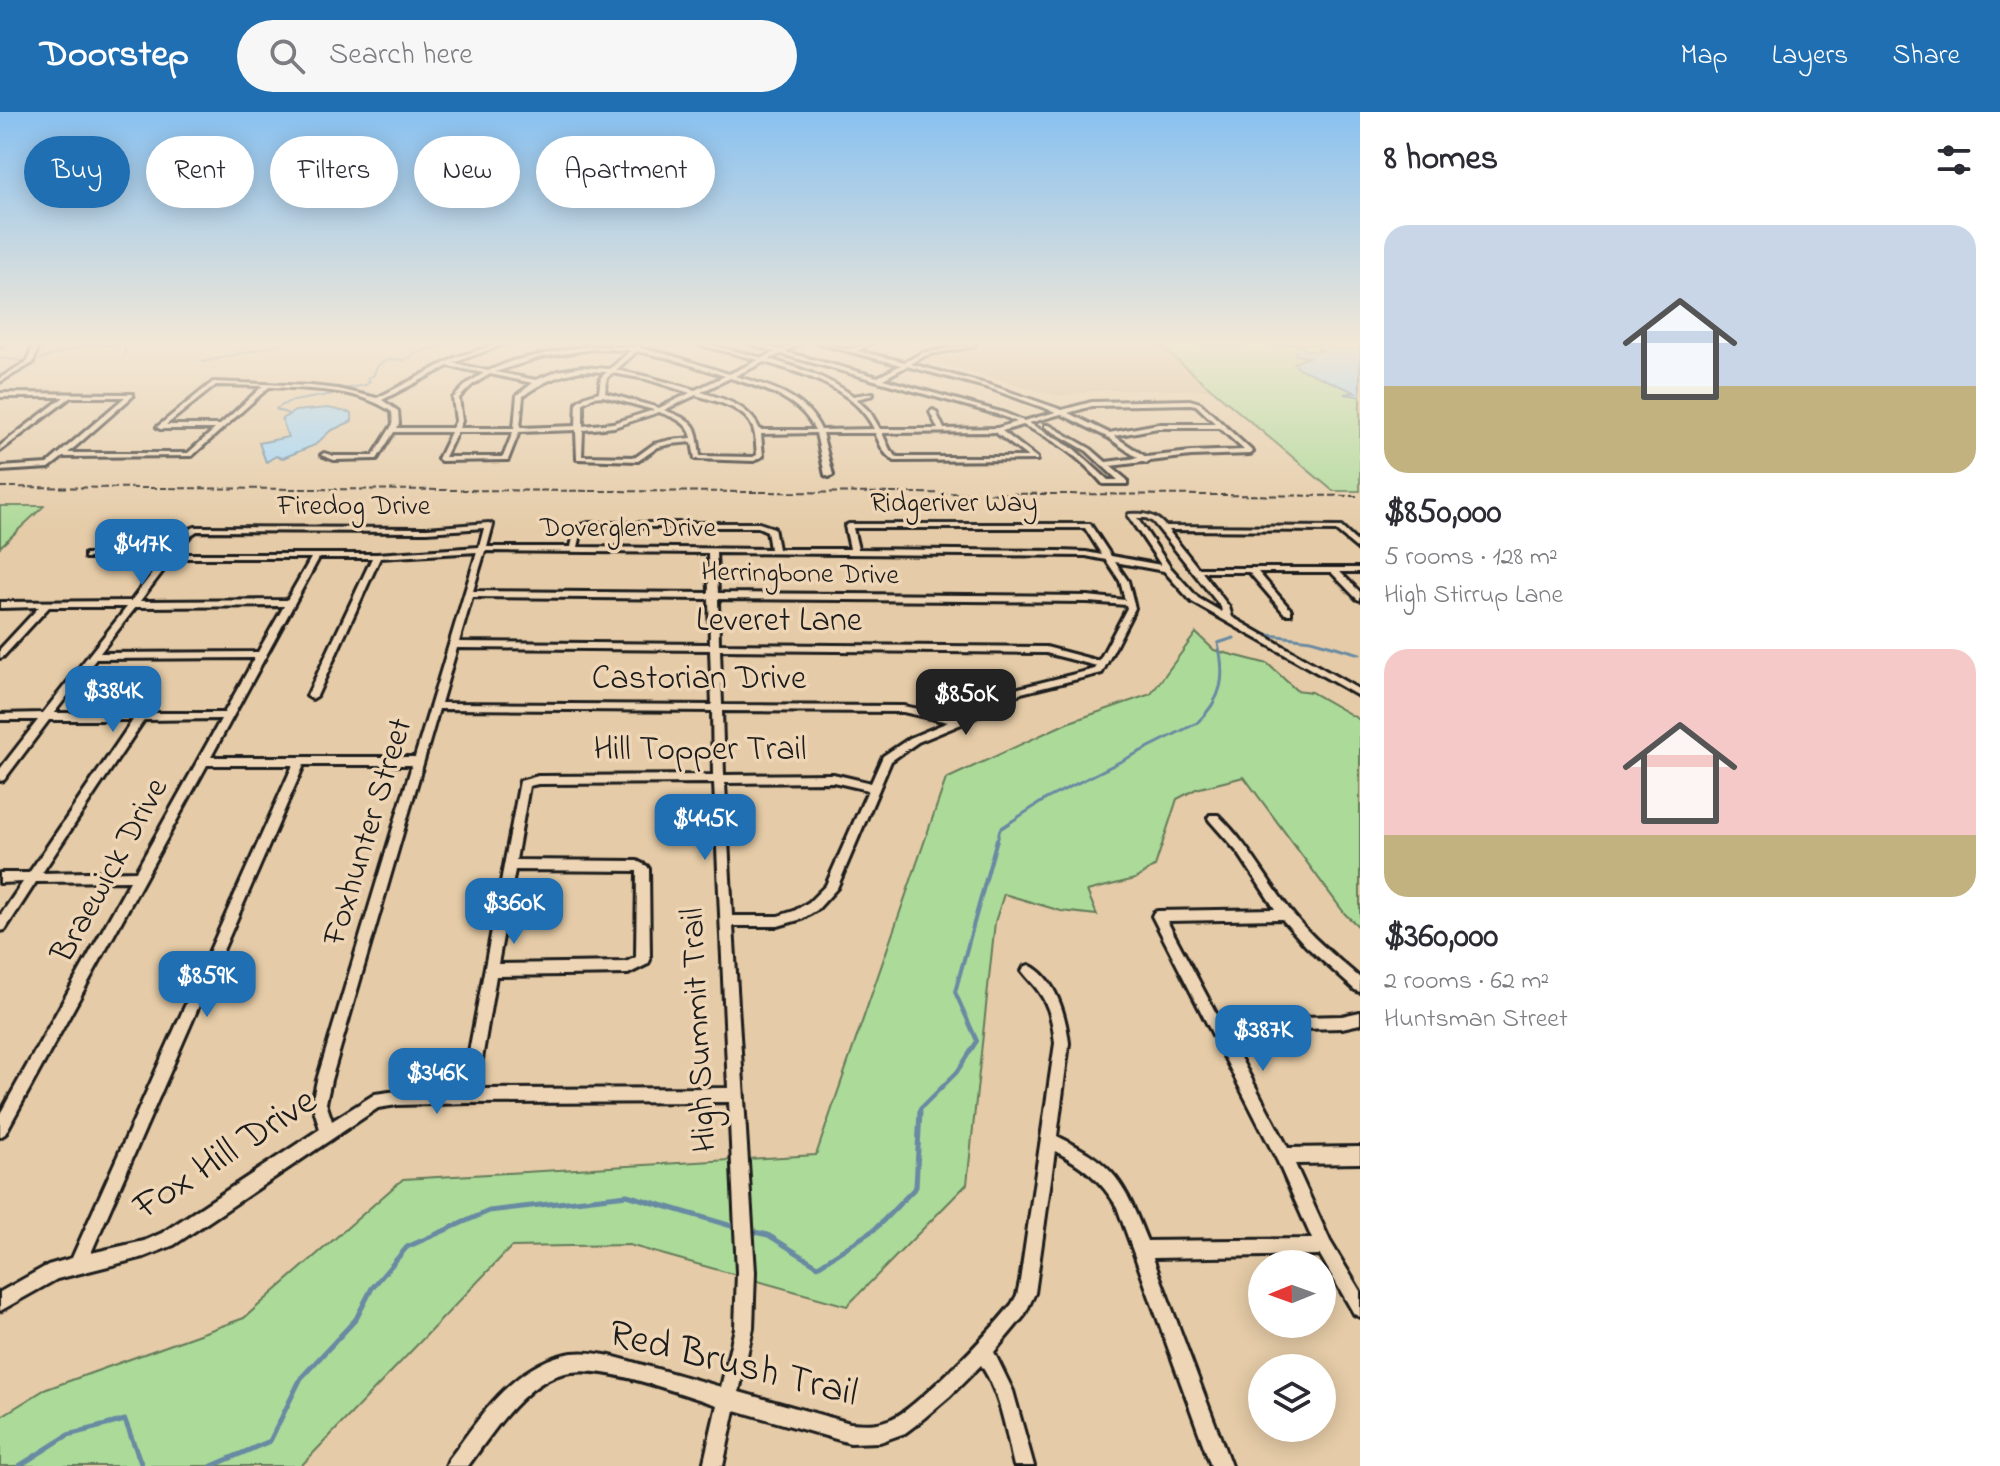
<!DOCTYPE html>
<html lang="en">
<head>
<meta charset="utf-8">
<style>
	:root { --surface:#fff; --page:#f7f7f7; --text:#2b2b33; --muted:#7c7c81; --accent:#1f6fb2 }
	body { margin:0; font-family:"Indie Flower",sans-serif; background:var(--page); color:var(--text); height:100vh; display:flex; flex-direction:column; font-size:30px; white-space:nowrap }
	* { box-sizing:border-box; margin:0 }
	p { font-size:26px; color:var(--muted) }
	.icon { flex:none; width:44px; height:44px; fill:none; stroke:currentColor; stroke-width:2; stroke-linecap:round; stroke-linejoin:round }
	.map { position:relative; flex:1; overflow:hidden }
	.drawer { display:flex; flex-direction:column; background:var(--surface); width:640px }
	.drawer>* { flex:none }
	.guide { position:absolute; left:24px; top:24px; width:760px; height:72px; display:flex; gap:16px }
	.needle { width:52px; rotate:269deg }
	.buttons { position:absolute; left:1248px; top:1138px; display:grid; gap:16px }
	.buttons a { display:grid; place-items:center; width:88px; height:88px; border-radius:50%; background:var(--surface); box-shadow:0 4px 20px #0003; font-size:40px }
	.price { position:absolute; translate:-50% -68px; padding:0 18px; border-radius:16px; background:var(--accent); color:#fff; font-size:26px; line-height:52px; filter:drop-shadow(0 2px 4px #0008) }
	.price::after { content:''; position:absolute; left:50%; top:48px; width:24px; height:18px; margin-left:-12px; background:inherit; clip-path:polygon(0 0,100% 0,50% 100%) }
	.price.active { background:#222; color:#fff }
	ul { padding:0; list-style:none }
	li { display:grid; align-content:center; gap:16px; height:424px; padding:0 24px }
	li span { display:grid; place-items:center; height:248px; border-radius:24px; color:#555 }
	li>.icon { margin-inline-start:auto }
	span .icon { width:144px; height:144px; fill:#fffc; stroke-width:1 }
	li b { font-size:34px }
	h2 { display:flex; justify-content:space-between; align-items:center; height:96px; padding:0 24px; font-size:34px }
	.tag { padding:0 28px; border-radius:36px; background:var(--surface); box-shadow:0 4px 20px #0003; font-size:28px; line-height:72px }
	.tag.active { background:var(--accent); color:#fff }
	header { display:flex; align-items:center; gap:48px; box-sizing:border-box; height:112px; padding:0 40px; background:var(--accent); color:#fff }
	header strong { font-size:38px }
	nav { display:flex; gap:44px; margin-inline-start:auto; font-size:28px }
	.search { width:560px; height:72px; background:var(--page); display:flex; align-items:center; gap:20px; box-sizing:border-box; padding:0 28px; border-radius:44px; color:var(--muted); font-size:30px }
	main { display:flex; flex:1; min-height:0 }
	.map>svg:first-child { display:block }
	.built { fill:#d6bc97 }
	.green { fill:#acda99; stroke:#647b5a; stroke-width:2 }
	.water { fill:#9bd4fb; stroke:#688aa2; stroke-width:2 }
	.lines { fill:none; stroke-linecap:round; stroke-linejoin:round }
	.stream-far3 { stroke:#688aa2; stroke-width:2 }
	.stream-far2 { stroke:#688aa2; stroke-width:3 }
	.stream-far1 { stroke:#688aa2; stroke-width:4 }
	.stream { stroke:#688aa2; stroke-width:5 }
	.minor-casing { stroke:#1c1c1c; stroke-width:6 }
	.minor { fill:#edd5b5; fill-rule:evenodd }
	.rail { stroke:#1c1c1c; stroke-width:2; stroke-dasharray:7 3; stroke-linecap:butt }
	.labels { text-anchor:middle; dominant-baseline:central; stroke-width:7; stroke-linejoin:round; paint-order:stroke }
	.far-street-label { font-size:28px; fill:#1c1c1c; stroke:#edd5b5 }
	.street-label { font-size:34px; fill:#1c1c1c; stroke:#edd5b5 }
	.near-street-label { font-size:40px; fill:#1c1c1c; stroke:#edd5b5 }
</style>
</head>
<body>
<header>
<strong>Doorstep</strong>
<div class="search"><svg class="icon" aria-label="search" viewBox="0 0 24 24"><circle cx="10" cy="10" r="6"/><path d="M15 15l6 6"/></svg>Search here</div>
<nav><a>Map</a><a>Layers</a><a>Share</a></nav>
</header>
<main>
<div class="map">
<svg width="1360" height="1354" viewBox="0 0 1360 1354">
	<rect width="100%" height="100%" fill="#e5cba7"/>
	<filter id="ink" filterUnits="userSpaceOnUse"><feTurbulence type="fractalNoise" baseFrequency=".0125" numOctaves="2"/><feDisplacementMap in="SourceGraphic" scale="16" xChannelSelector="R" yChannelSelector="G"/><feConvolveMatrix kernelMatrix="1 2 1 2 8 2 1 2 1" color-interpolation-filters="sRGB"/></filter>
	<g filter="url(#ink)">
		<!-- built -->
		<polygon class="built" points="986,232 1158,232 1213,278 1104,278 1057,284 922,246 946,238"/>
		<!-- green -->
		<g class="green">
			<polygon points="1158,232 1360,232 1360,379 1333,379"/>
			<polygon points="0,394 44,394 0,435"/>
			<polygon points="1196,521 1214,538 1268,552 1296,578 1311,580 1360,608 1360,816 1345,802 1244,665 1196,677 1177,687 1155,754 1135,767 1087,779 1097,803 1061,799 1004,782 995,810 967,1072 847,1194 629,1133 511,1135 301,1354 0,1354 0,1305 44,1278 244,1206 403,1067 816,1043 946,667 1067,611 1151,582"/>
		</g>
		<!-- water -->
		<g class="water">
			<polygon points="1297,232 1308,239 1322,239 1314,232 1360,232 1360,284 1344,282 1355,280 1298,256 1294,251 1309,245 1295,243"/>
			<polygon points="328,296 352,301 352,309 330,319 315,333 283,346 276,344 266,350 259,331 288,325 282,307 295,299"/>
		</g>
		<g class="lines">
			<!-- stream-far3 -->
			<g class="stream-far3">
				<polyline points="0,246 23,249"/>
				<polyline points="39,248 84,233 125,234 125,243"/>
				<polyline points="203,250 282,232"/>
				<path d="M343,277L366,273L370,269L367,266L374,263C377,247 391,246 405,248L416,241L445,232"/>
				<polyline points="288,302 276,297 288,290 333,282"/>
			</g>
			<!-- stream-far2 -->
			<g class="stream-far2">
				<polyline points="1261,522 1311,528 1360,542"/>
				<path d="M997,729L1000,717L1046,687L1197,611C1223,586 1226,565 1218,531L1234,526"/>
			</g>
			<!-- stream-far1 -->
			<polyline class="stream-far1" points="920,1001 920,997 957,960 977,929 955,880 997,727"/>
			<!-- stream -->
			<g class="stream">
				<polyline points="750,1119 768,1123 818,1154 875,1117 916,1075 920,999"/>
				<polyline points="19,1354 68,1323 125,1308 142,1354"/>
				<polyline points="212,1354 270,1329 301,1266 356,1207 372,1176 407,1135 489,1099 627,1083 735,1115"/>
			</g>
			<!-- minor casing -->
			<g class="minor-casing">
				<g id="minor">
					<polygon points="0,232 4,232 0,234"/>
					<polygon points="33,232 39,232 33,251 0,270 0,266 28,249"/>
					<path d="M497,232H504L453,251L488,259L512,249L568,237L594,234L635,235L638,233L640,236L673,244L729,262L759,248L700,233V232H706L763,246L775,240L750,232H756L780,238L794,232H799L785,240L878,265L901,253L820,232C830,231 839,237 849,237C856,237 863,232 870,232L857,239L905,250L922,241L976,232L974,234L926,243L911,252L993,274L1062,298L1092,290L1190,288L1200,291L1253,340L1250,342L1191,344L1150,349L1147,351L1143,350L1110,354L1127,368V372H1103C1081,346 1054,327 1023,313L1002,319L1037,346V348L895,349C884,344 880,332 875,321H822L833,363L829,365L825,363L816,321L761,322L763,344L754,349L695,347L692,330L671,332L658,335L638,349L577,347L576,318L519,320L508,348L441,349L438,347L451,320H394L377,347L334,348L321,343L324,341L334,344H373L393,312L392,300C358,276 309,277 269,275L192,344L63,345L49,356L0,359V355L47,352L125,285H71L0,339V334L64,285H0V281L133,282V284L68,341H188L215,317H160L157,315L213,270L311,274L338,277L377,286L457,245ZM594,237L631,238L610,257L581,255L558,259L536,268L495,260L541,245ZM637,239L669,246L725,264L695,278L649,265L616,258ZM781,242L1000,303L1017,310L997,316L944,317L936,300L933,298L930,300L938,317H880L870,300L856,287L873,283V281L853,284C828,265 798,256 769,247ZM764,250C805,262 854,276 874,317L821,318C805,283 769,274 735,264ZM448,254L484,261L468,271L453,286L456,309L452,316H397L399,312L398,299L382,288ZM907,254L989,276L1056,300L1024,309L1004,301L883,267ZM581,259L607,260L601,265L599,280L586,284L577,290L576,314L520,316L523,284C542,270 558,263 581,259ZM612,261L646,267L690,281L659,296L605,281L607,266ZM490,262L533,271L517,283L514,316H459L462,309L459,286L472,273ZM730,266C762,276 799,285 815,318H760C750,294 724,287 701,280ZM216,273L263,274L220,313H166ZM696,283C715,289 745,295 753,316C756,324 756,334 757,343L753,345L700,344C696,310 697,311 664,298ZM603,284L654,298L613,311L583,314V291L593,285ZM1190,292L1196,293L1216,312H1158L1109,321L1068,301L1092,294ZM659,300C673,305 689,310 692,326L671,328L654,332L636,345L582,344L583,318L614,315ZM1061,302L1109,326L1138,346L1106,350L1091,337L1049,313H1045V315L1087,339L1118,368H1108L1074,337L1029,311ZM1158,316H1220L1244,338L1191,340L1146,345L1114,324ZM457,320H513L503,345H445ZM995,320L1028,345H897L890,338L882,321Z"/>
					<path d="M1129,402C1144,401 1155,402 1165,414L1341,415L1360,433V439L1336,419L1168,418L1198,456H1360V460H1340L1360,480V488L1357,487L1331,460H1258L1291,498V502H1285L1249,460H1202L1229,495L1232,505L1360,578V585L1192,490L1164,459L1115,450L1128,469L1135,496L1102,561L1021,581L964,611L918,630L891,649L837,776L817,798L802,807L778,814H733L755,1160L753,1216L739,1280L850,1311C862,1312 876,1313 888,1308C901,1304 913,1292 924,1283C956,1255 985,1225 1012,1192L1017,1183L1020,1169L1055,931C1053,913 1050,895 1039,880C1034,872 1027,866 1022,859L1024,855L1029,853C1056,866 1066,904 1069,931L1057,1024C1116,1053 1124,1070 1147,1129L1312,1127L1278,1050L1152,804L1154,800L1158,799L1275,797L1239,742L1210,709L1208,706L1210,703H1218C1247,731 1265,765 1289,797C1309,824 1335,844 1360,866V880L1355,878L1306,834L1282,807L1167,809L1219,907L1342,904L1360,900V912L1342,916L1226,919L1288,1036L1360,1035V1051L1295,1052L1330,1129L1360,1179V1205L1354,1202L1320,1143L1153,1146L1231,1354H1211L1117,1095C1102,1069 1082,1053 1055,1039L1035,1181L1024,1204L994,1240L1013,1279L1034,1354H1014C1006,1320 1001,1283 981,1253L950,1284L917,1312L905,1321L880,1330L850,1331L735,1298L723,1354H703L717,1293C678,1281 610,1255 572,1260C559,1261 547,1267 537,1274C508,1295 489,1326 468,1354H446L449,1347C469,1321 487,1292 512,1271C528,1257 550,1244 572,1241C598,1238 625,1248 650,1255C674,1262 698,1268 721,1275L735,1216L737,1160L729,990L468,991L397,993L378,996L174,1133L144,1145L57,1167L0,1199V1180L48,1153L72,1146L293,653H207L5,1022L0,1025V1002L130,769L36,770L5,818L0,819V804L23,770L0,771V761H29L133,608H49L4,668L0,669V657L38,608H0V602L43,601L127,495H49L3,545L0,546V537L39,495L0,496V490L131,489L164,446H85V442H168L185,419L195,415L427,416L489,411L493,413L487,435H571L575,415L588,411H759L774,416L778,437H850L845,414L849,412H1090L1111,444L1161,453L1128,404ZM1137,406H1146L1153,410L1221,495L1222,500L1198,486L1170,455ZM589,415H758L767,419L770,437L578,435L582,418ZM484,416L479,435L377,442H176L191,423L197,419L427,420ZM853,416H1085L1102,443L1086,440L1059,439L858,437ZM485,439L708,441L709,481L473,479ZM477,440L415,645H211L319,446H372L307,584L312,587L317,584L380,446ZM716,441L1086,444L1106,448L1120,469L1125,488L1088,484L718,481ZM173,446H311L287,488L140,489ZM472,485L709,487L710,532L459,530ZM718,487L1088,490L1126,493L1127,496L1099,549L1046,535L719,532ZM284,494L258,540L100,541L136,495ZM457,536L710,538L712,593L441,591ZM720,538L1046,541L1097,554L1095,557L1015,577L959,605L903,594L722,593ZM255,546L224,601H54L96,547ZM439,597L712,599L713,663L538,664L520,669L462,977L397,979L375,982L332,1009L326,991L331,968ZM722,599L903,600L948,610L910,626L883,644L871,671L833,662L724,663ZM221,607L136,759L42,761L144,608ZM304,653H412L317,968L312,991L320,1017L162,1121L144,1129L91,1141ZM833,670L868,678L826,773L809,790L794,799L778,804H732L725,671ZM714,671L728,976L477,977L496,864L628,862L648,852L650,848L649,757L647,754L637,749L516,748L529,674L538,672ZM515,758L637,759L636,845L626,850L498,852Z"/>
				</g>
			</g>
			<!-- minor -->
			<use href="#minor" class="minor"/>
			<!-- rail -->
			<polyline class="rail" points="0,375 1360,384"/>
		</g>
	</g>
	<!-- sky -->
	<linearGradient id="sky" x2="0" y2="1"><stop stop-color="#89c1f0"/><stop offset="0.55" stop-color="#f3e8d7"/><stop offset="1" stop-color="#f3e8d7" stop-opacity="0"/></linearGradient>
	<rect width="1360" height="421" fill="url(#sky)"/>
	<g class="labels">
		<!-- far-street labels -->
		<g class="far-street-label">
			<text x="954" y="392">Ridgeriver Way</text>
			<text x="354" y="395">Firedog Drive</text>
			<text x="628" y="417">Doverglen Drive</text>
			<text transform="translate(800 463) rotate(1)">Herringbone Drive</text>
		</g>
		<!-- street labels -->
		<g class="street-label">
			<text x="779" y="510">Leveret Lane</text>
			<text x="699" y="568">Castorian Drive</text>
			<text x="700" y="639">Hill Topper Trail</text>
			<text transform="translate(369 720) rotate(-73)">Foxhunter Street</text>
			<text transform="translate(111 759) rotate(-61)">Braewick Drive</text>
			<text transform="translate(700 918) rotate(-93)">High Summit Trail</text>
		</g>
		<!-- near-street labels -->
		<g class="near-street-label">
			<text transform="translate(226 1043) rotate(-33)">Fox Hill Drive</text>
			<text transform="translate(733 1253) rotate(14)">Red Brush Trail</text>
		</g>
	</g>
</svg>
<div class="buttons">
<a><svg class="needle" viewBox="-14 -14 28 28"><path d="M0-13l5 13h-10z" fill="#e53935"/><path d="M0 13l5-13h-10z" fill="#7c7c81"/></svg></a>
<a><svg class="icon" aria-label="layers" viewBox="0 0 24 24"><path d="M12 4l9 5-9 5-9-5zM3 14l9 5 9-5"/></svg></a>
</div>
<b class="price" style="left:142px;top:475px">$417K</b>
<b class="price" style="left:113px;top:622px">$384K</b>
<b class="price active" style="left:966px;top:625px">$850K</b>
<b class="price" style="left:705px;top:750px">$445K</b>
<b class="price" style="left:514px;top:834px">$360K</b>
<b class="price" style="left:207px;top:907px">$859K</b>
<b class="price" style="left:1263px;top:961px">$387K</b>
<b class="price" style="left:437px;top:1004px">$346K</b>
<div class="guide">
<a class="tag active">Buy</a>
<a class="tag">Rent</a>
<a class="tag">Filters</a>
<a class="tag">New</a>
<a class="tag">Apartment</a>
</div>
</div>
<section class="drawer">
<h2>8 homes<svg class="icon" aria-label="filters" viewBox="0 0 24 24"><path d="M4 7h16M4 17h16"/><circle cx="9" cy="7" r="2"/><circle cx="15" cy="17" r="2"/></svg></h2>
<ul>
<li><span style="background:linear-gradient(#c9d6e8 65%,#c2b280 0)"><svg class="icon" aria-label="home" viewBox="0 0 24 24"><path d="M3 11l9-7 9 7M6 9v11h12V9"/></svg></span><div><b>$850,000</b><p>5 rooms · 128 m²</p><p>High Stirrup Lane</p></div></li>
<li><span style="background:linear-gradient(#f6c9c9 75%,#c2b280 0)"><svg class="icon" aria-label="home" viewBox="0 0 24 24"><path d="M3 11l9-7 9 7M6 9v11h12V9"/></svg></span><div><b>$360,000</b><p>2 rooms · 62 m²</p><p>Huntsman Street</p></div></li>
</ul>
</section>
</main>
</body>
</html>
